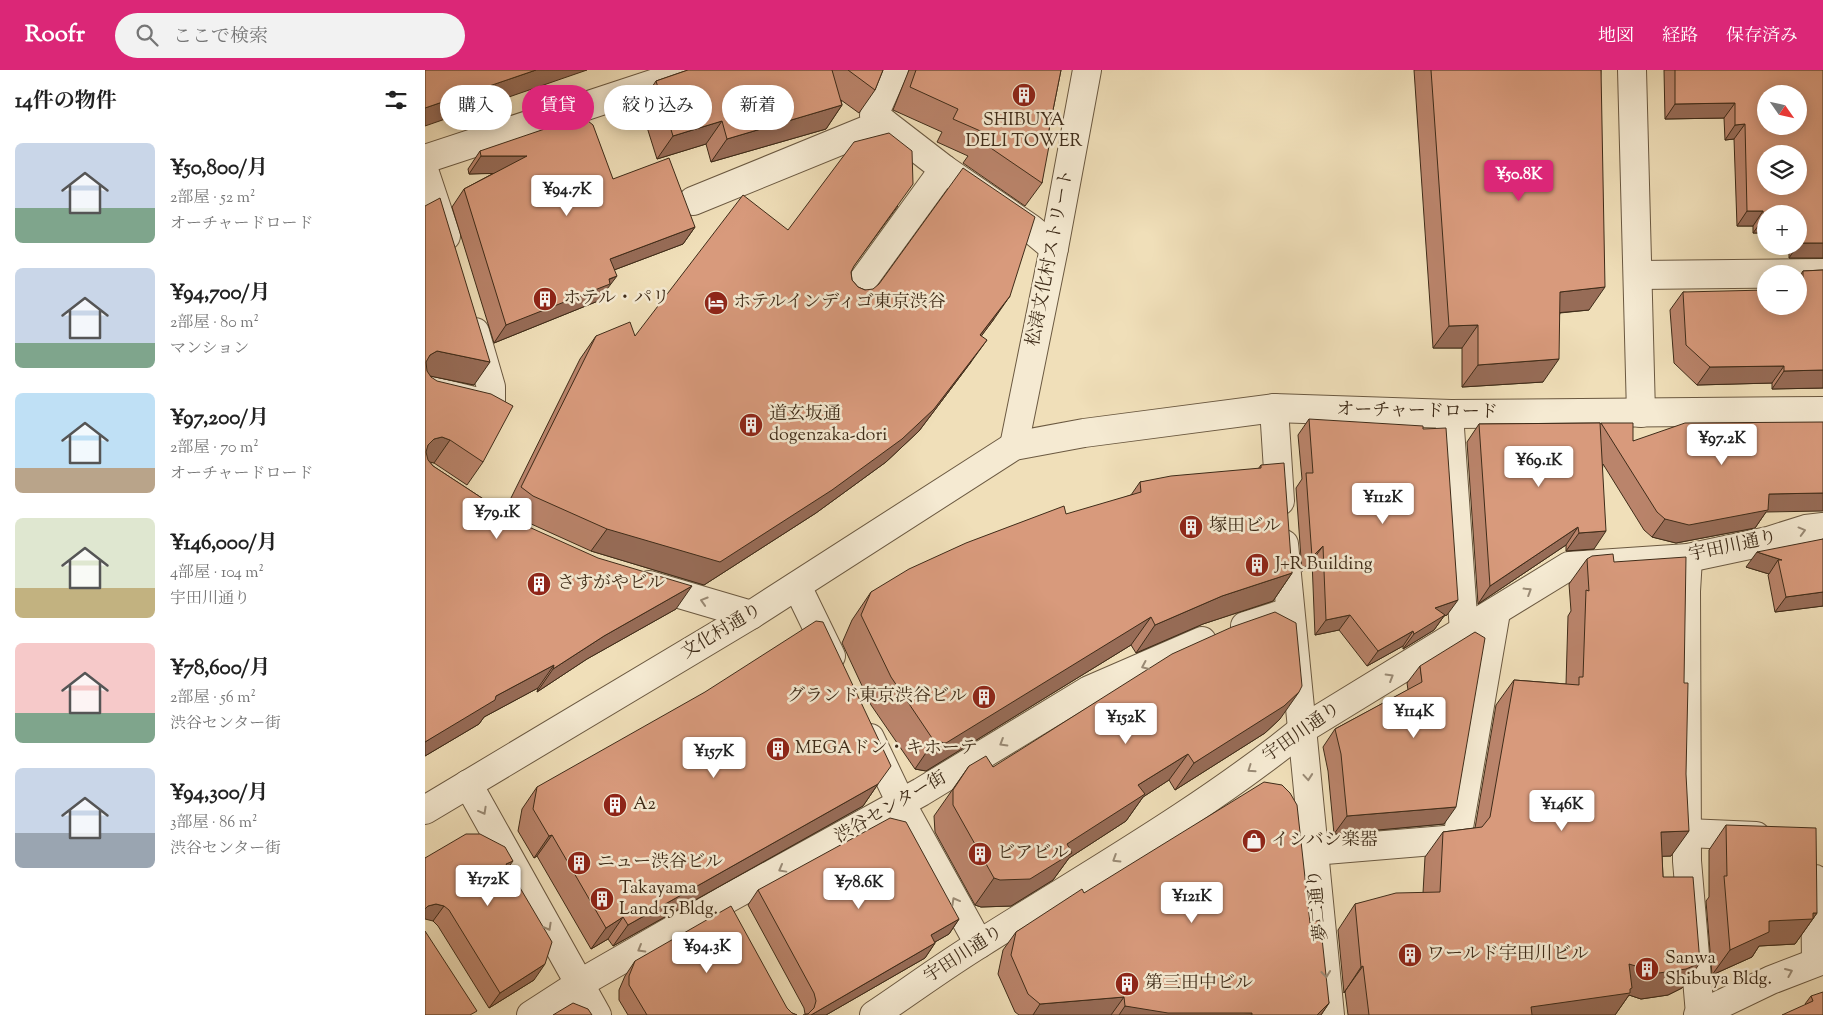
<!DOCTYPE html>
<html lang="ja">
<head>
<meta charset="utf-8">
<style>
	:root { --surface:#fff; --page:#f2f2f2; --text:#222; --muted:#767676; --accent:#db2777 }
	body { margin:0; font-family:"Sorts Mill Goudy","Noto Serif JP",serif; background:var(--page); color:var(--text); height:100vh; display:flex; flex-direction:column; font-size:19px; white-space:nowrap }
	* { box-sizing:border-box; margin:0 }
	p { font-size:16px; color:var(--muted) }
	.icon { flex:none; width:28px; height:28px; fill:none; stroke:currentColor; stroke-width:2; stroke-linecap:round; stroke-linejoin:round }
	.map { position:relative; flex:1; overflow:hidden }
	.side { display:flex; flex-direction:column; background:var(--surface); width:425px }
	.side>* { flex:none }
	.top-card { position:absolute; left:15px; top:15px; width:475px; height:45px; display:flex; gap:10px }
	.needle { width:32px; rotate:124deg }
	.fabs { position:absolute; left:1332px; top:15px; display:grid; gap:10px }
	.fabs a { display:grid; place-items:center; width:50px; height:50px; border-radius:50%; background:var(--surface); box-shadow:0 2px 12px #0003; font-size:25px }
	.price { position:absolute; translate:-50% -42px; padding:0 11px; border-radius:5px; background:#fff; color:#222; font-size:16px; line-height:32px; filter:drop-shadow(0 1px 2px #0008) }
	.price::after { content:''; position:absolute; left:50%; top:30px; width:15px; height:11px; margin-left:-8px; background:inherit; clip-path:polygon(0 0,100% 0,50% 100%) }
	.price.selected { background:var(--accent); color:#fff }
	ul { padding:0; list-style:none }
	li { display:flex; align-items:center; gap:15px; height:125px; padding:0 15px }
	li span { display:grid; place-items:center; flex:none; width:140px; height:100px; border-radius:8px; color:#555 }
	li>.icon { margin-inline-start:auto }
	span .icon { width:60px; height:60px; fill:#fffc; stroke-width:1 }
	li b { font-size:21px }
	h2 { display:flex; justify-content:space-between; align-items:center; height:60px; padding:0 15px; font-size:21px }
	.pill { padding:0 18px; border-radius:22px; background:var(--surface); box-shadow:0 2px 12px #0003; font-size:18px; line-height:45px }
	.pill.selected { background:var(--accent); color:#fff }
	header { display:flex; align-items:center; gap:30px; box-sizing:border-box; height:70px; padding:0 25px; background:var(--accent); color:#fff }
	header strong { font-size:24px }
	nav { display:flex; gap:28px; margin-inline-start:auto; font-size:18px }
	.search { width:350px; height:45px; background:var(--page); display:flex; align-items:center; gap:12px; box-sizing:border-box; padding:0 18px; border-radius:28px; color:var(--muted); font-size:19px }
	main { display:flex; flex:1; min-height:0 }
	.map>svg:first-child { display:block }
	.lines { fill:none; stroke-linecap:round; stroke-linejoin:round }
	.minor-casing { stroke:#6b5941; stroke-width:30 }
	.minor { stroke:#f5ead2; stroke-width:28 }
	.wall { fill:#ba846b; stroke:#3f2c19 }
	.shaded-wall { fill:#976c57; stroke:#3f2c19 }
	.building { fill:#d89a7c; stroke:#3f2c19; fill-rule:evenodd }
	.oneway { stroke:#9a8b76 }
	.labels { text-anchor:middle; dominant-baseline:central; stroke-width:5; stroke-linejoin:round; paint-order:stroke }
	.poi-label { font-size:18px; fill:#3f2c19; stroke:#f5ead2; text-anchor:start }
	.street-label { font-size:18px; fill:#3f2c19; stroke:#f5ead2 }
</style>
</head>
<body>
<header>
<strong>Roofr</strong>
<div class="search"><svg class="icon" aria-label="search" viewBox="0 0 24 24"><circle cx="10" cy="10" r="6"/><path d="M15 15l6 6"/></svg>ここで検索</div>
<nav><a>地図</a><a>経路</a><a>保存済み</a></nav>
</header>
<main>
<section class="side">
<h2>14件の物件<svg class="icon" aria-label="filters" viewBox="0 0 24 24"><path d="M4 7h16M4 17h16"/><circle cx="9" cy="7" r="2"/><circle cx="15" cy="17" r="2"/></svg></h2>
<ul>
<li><span style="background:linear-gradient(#c9d6e8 65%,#7fa58c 0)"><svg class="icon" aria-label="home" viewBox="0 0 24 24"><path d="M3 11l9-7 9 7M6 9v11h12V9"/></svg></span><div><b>¥50,800/月</b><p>2部屋 · 52 m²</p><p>オーチャードロード</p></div></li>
<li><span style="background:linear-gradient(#c9d6e8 75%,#7fa58c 0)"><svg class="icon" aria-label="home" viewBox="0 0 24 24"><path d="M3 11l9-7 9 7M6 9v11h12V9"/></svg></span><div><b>¥94,700/月</b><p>2部屋 · 80 m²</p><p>マンション</p></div></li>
<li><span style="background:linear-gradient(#bfe0f5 75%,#b9a48a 0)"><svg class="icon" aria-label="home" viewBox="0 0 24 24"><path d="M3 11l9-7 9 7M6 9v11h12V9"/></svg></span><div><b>¥97,200/月</b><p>2部屋 · 70 m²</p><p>オーチャードロード</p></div></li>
<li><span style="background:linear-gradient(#dfe7d0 70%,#c2b280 0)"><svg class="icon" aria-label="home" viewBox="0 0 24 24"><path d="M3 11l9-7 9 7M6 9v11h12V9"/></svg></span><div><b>¥146,000/月</b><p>4部屋 · 104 m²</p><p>宇田川通り</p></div></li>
<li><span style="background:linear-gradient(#f6c9c9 70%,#7fa58c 0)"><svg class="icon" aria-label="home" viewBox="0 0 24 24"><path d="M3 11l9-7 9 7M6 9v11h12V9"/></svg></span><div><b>¥78,600/月</b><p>2部屋 · 56 m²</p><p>渋谷センター街</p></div></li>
<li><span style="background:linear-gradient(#c9d6e8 65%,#9aa5b1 0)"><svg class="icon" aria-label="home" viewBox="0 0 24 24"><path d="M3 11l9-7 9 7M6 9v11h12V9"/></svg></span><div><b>¥94,300/月</b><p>3部屋 · 86 m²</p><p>渋谷センター街</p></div></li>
</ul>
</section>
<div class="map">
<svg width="1398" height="945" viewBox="0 0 1398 945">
	<rect width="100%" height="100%" fill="#f0dfb9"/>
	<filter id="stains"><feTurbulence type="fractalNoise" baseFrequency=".004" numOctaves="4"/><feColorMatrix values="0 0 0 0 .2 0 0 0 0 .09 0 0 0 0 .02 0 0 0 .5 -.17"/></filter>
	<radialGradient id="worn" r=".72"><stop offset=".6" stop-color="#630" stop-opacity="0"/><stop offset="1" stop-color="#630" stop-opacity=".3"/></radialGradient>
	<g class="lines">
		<!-- minor casing -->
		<g class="minor-casing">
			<g id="minor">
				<polyline points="469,0 449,45 519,99 605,158 629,178"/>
				<polyline points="1207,0 1216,343"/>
				<polyline points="0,89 270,0"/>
				<polyline points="0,103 21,166"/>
				<polyline points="268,131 459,53"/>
				<polyline points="1213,205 1398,203"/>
				<polyline points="426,227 519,99"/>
				<polyline points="0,319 66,335 66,317 50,262"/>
				<polyline points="849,338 855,431"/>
				<polyline points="1024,344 1039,561"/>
				<polyline points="589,376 629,178 662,0"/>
				<polyline points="859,474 905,945"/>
				<polyline points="1263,488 1261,521 1262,791 1275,944"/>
				<polyline points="224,515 326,545"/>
				<polyline points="372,516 406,586"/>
				<polyline points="820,556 864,542"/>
				<polyline points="445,668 476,733 554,874"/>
				<polyline points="43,714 172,945"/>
				<polyline points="0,740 326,545 589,376 659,363 849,338 1026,344 1398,341"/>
				<polyline points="1262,763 1331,766"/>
				<polyline points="888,781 1032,769 1071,542"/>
				<polyline points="1390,809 1391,891"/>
				<polyline points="106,945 154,914 302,829 496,722 664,620 777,571"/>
				<path d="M449,945C485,921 520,895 556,873C665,804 778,740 878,659L1144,496L1263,488L1343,471L1381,459L1398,457"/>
				<polyline points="1273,945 1346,910 1398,890"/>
			</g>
		</g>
		<!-- minor -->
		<use href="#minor" class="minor"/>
	</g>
	<!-- wall -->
	<g class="wall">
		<polygon points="263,0 458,0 450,20 434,43 416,30 417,35 401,59 286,92 281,74 232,89 215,35 231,11"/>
		<polygon points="484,0 636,0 621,75 617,113 600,136 538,93 543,86 512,72 517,62 468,40"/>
		<polygon points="989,0 1176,0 1164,240 1135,243 1118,312 1037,317 1037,278 1008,278"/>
		<polygon points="1239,0 1398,0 1398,188 1364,188 1364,176 1374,176 1374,144 1341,144 1341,163 1328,163 1328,156 1312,156 1309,69 1300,70 1299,48 1240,49"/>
		<polygon points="55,81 188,109 270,157 258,174 189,200 180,223 178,224 173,231 69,273 27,137 39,119 69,103 44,104 43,99"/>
		<polygon points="0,136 49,315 5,306 58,392 42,415 9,393 4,391 8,396 95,453 251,539 162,589 112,622 113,618 59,647 54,654 0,686"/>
		<polygon points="473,136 428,197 426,202 427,210 433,217 440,220 569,249 556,266 546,292 494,361 461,392 391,443 279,515 166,481 93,448 80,440 155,289 171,266 210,266 363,160"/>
		<polygon points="1398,200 1398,318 1347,319 1347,313 1272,315 1249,293 1245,240 1258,222 1374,236 1374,207 1378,201"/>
		<polygon points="884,349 1022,545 1019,546 1009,560 978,579 978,576 942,596 914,560 890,565 887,491 877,502 871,418 877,409 873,365"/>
		<polygon points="1175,353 1341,442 1330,458 1251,473 1227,467 1219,460 1178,394 1169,479 1141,481 1141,475 1053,534 1042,372 1054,354"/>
		<polygon points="836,395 867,503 848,531 778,554 711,583 706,575 501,701 490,699 446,635 417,573 427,550 446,522 706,425 715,412 833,399"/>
		<polygon points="1398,469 1398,536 1350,542 1343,505 1344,504 1321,497"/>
		<polygon points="1162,489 1189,492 1246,786 1237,786 1238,807 1257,918 1243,925 1216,929 1204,925 1190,945 923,945 920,921 919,923 913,860 930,834 998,823 1000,787 1018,762 1050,758 1071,635 1089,610 1141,614 1143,546 1146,541 1144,514"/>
		<polygon points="995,596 1019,754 909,764 903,701 898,677 910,659 983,620 982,613"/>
		<polygon points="855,649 840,663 750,720 744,710 718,727 701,751 644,788 628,810 586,836 556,837 550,835 510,762 509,746 544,696 568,697"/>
		<polygon points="453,714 438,736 188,876 183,869 166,879 112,786 109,788 93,761 97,739 112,717"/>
		<polygon points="1301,755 1392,843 1370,874 1334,876 1327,887 1287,905 1281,831 1284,827 1284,780"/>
		<polygon points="0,788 83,797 109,910 64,938 13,856 8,851"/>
		<polygon points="333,820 534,849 524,864 510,872 510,873 500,888 401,945 380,944 379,938 323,835"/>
		<polygon points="659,823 885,853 904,933 896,945 594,945 590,942 573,904 578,880 591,862"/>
		<polygon points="210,891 362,938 367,943 372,945 203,945 194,930 194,920 200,906"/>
		<polygon points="1386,926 1398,945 1380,934"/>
	</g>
	<!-- shaded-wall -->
	<g class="shaded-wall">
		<polygon points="111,0 162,0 0,56 0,38"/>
		<polygon points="1310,33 1299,48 1240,49 1250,34"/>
		<polygon points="417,35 401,59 286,92 302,69"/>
		<polygon points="297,51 281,74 232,89 248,66"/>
		<polygon points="1320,54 1309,69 1300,70 1310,55"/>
		<polygon points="56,86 102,86 90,103 44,104"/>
		<polygon points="1322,141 1338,141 1328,156 1312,156"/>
		<polygon points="1339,148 1341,148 1341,163 1328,163"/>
		<polygon points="270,157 258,174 173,206 185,189"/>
		<polygon points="1375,173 1398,173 1398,188 1364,188 1372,176 1374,176"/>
		<polygon points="192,206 173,231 69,273 81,255"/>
		<polygon points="1180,217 1164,240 1119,244 1135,222"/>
		<polygon points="585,226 569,249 540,288 555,265"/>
		<polygon points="1053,255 1037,278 1008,278 1024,256"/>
		<polygon points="562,270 546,292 494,361 461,392 391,443 279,515 166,481 182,459"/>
		<polygon points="12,281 65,292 49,315 0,305 0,292 5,285"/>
		<polygon points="1134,289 1118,312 1037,317 1053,295"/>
		<polygon points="1359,296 1347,313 1272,315 1285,297"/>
		<polygon points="1398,300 1398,318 1347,319 1359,301"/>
		<polygon points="17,367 25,370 9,393 0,391 0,379 3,375 9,369"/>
		<polygon points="1398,423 1398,441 1341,442 1330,458 1251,473 1227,467 1240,449 1344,424"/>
		<polygon points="1153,457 1141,475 1053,534 1065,516"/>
		<polygon points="1181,461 1169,479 1141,481 1154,463"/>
		<polygon points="898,476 887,491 877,502 887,487"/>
		<polygon points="1332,482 1357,490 1353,490 1344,504 1321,497"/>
		<polygon points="867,503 848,531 778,554 711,583 730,555 797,526"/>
		<polygon points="267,516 251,539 162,589 112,622 128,599 179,566"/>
		<polygon points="1398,522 1398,536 1350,542 1361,527"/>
		<polygon points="1033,530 1022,545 1019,546 1009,560 978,579 989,564 1010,538"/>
		<polygon points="925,545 914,560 890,565 901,550"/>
		<polygon points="726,547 706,575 501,701 490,699 509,671"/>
		<polygon points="988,561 978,576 942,596 953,581"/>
		<polygon points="129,595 113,618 59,647 54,654 0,686 0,672 71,626"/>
		<polygon points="874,622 855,649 840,663 750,720 769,693"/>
		<polygon points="763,684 744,710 718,727 701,751 644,788 628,810 586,836 556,837 550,835 569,808 642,774 713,715"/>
		<polygon points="453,714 438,736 188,876 203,855"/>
		<polygon points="1031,737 1019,754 909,764 922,746"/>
		<polygon points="1264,761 1246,786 1219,787 1236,762"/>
		<polygon points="127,765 112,786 109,788 124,766"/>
		<polygon points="88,791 77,806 81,794"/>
		<polygon points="11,834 19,836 8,851 0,849 0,839 3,836"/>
		<polygon points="1388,843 1392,843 1370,874 1334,876 1327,887 1287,905 1305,880 1344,851"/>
		<polygon points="198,847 183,869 166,879 181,858"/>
		<polygon points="534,849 524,864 496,880 506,865"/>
		<polygon points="510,873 500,888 401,945 386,945"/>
		<polygon points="1275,893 1257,918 1243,925 1216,929 1204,925 1190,945 1100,945 1106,937 1204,894"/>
		<polygon points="120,894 109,910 64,938 75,923"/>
		<polygon points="938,896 920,921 919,923 936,897"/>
		<polygon points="699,927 686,945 608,945 615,934"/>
		<polygon points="904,933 896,945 892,945"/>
		<polygon points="700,936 827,943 826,945 694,945"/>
	</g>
	<!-- building -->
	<g class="building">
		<polygon points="0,0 111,0 0,38"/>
		<polygon points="263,0 407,0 417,35 302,69 297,51 248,66 231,11"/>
		<polygon points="423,0 458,0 450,20"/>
		<polygon points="491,0 636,0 621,75 624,76 617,113 554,70 560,63 528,49 533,39 485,17"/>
		<polygon points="1006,0 1176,0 1180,217 1135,222 1134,289 1053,295 1053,255 1024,256"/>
		<path d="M1250,0H1398V173H1375L1374,144H1341V148H1339L1338,141H1322L1320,54L1310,55V33L1250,34ZM1341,24H1374V56H1341ZM1341,84H1374V116H1341Z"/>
		<polygon points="149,49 163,51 168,55 188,109 244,88 270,157 185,189 192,206 184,209 185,214 81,255 39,119 102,86 56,86 55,81"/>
		<polygon points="464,63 487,81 488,114 429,196 426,202 427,210 433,217 440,220 448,219 454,214 538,98 610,147 585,226 555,265 562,270 509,339 477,369 407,420 295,492 182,459 108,426 96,417 171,266 205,252 210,266 318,125 363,160 429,72"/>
		<polygon points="15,128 65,292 12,281 5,285 1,292 2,301 6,307 12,311 66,324 88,336 58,392 25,370 17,367 9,369 3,375 1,382 3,390 8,396 95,453 173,488 267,516 179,566 128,599 129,595 71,626 70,630 0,672 0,136"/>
		<polygon points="1398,200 1398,300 1359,301 1359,296 1285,297 1261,275 1258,222 1341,220 1341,236 1374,236 1374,209 1378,209 1378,201"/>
		<polygon points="884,349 998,356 998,359 1021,358 1033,530 1010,538 1020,545 989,564 988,561 953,581 925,545 901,550 898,476 887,487 881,403 888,403"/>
		<polygon points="1398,352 1398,423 1344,424 1343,440 1264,455 1240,449 1232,442 1176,353 1208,353 1208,371 1260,353"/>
		<polygon points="1175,353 1181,461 1154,463 1153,457 1065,516 1054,354"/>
		<polygon points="859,393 867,503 797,526 730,555 726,547 521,673 509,671 466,607 436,545 446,522 484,499 541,473 639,436 641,444 716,422 715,412 746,406 836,398 836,395"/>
		<polygon points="1398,469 1398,522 1361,527 1353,490 1357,490 1332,482"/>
		<polygon points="1188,484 1189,492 1261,487 1259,613 1263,613 1261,704 1264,761 1236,762 1238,807 1268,807 1275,893 1261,899 1234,903 1204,894 1207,918 1205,919 1205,923 1106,937 1107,945 944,945 938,896 936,897 930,834 971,823 1015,822 1018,762 1057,757 1065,747 1089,610 1154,615 1154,607 1158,607 1161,520 1164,521 1162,489 1167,486"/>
		<polygon points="850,542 871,553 877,616 874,622 859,636 769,693 763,684 713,715 720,724 642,774 647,783 605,809 575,810 569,808 528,735 528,720 544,696 561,686 568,697 747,584 807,557"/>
		<polygon points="391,551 398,552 466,696 453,714 203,855 198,847 181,858 127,765 124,766 108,739 112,717 280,622"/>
		<polygon points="1050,562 1060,568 1031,737 922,746 916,684 910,659 997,612 995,596"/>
		<polygon points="839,712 857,715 865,723 872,735 885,853 895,850 904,933 892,945 827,945 827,943 743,943 700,936 699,927 615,934 603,924 586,885 591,862 657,819 659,823"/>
		<polygon points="465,748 481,752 534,849 506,865 510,873 386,945 378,945 383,944 389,938 391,931 389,923 333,820"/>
		<polygon points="1301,755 1391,758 1392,843 1388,843 1388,849 1344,851 1344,862 1305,880 1299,806 1302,806"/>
		<polygon points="41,764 55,764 80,777 88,791 81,794 127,872 120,894 75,923 24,840 19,836 11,834 3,836 0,839 0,788"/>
		<polygon points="306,836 362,938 367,943 372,945 222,945 204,915 204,906 210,891"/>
		<polygon points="0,861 52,941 45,945 0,945"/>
		<polygon points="1398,922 1398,945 1357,945 1388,931 1386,926"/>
		<polygon points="148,933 163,939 167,945 128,945"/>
	</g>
	<!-- one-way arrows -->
	<defs><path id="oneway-chevron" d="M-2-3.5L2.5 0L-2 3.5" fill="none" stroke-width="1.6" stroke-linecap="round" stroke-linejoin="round" transform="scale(1.25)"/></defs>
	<g class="oneway">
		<use href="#oneway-chevron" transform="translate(1377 461) rotate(-15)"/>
		<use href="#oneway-chevron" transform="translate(1103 521) rotate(-32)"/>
		<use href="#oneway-chevron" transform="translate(279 531) rotate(-163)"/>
		<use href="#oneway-chevron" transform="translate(720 596) rotate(156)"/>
		<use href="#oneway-chevron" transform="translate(965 607) rotate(-31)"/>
		<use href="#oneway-chevron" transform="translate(578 673) rotate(149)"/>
		<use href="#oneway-chevron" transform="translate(826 699) rotate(145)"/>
		<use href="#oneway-chevron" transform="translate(883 707) rotate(85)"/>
		<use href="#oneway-chevron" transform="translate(58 741) rotate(61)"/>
		<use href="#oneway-chevron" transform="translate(691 789) rotate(148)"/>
		<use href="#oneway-chevron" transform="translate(357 799) rotate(151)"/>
		<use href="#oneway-chevron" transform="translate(530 831) rotate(-119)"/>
		<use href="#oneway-chevron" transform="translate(123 857) rotate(61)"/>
		<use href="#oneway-chevron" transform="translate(216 879) rotate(150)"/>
		<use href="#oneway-chevron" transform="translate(1364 902) rotate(-23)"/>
		<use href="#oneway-chevron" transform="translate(901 904) rotate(84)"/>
	</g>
	<!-- icons -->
	<defs>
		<g id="building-disc" transform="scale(1.25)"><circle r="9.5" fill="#8f2418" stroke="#f5ead2"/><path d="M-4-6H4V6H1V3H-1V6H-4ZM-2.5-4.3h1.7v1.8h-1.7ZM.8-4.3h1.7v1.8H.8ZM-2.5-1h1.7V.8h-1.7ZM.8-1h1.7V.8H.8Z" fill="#fff"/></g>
		<g id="hotel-disc" transform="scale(1.25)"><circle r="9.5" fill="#8f2418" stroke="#f5ead2"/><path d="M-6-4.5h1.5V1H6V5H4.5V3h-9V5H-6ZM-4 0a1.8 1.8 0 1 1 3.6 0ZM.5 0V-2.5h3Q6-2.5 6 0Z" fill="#fff"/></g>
		<g id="shop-disc" transform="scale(1.25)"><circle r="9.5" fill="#8f2418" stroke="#f5ead2"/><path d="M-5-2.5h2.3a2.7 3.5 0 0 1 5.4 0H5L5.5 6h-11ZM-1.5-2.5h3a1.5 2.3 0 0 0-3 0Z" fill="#fff"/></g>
	</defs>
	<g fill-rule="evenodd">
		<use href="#building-disc" x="599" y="25"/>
		<use href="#building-disc" x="120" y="229"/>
		<use href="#hotel-disc" x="291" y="233"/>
		<use href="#building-disc" x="326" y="355"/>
		<use href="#building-disc" x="766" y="457"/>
		<use href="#building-disc" x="832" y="495"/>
		<use href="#building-disc" x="114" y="514"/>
		<use href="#building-disc" x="559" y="627"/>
		<use href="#building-disc" x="353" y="679"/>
		<use href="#building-disc" x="190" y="735"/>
		<use href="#shop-disc" x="829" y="771"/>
		<use href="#building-disc" x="555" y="784"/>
		<use href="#building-disc" x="154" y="793"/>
		<use href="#building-disc" x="177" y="829"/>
		<use href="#building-disc" x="985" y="885"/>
		<use href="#building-disc" x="1222" y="899"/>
		<use href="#building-disc" x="702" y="914"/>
	</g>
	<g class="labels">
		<!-- poi labels -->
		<g class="poi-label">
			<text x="599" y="51" text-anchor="middle">SHIBUYA<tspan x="599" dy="21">DELI TOWER</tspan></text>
			<text x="138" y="229">ホテル・パリ</text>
			<text x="308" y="233">ホテルインディゴ東京渋谷</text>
			<text x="344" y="345">道玄坂通<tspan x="344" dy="21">dogenzaka-dori</tspan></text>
			<text x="784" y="457">塚田ビル</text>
			<text x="850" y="495">J+R Building</text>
			<text x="132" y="514">さすがやビル</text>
			<text x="542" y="627" text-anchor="end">グランド東京渋谷ビル</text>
			<text x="370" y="679">MEGAドン・キホーテ</text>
			<text x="208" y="735">A2</text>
			<text x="846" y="771">イシバシ楽器</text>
			<text x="572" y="784">ビアビル</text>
			<text x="172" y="793">ニュー渋谷ビル</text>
			<text x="194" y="819">Takayama<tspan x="194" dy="21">Land 15 Bldg.</tspan></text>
			<text x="1002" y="885">ワールド宇田川ビル</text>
			<text x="1240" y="889">Sanwa<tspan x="1240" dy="21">Shibuya Bldg.</tspan></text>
			<text x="720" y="914">第三田中ビル</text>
		</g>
		<!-- street labels -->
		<g class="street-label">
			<text transform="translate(626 188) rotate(-79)">松涛文化村ストリート</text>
			<text transform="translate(992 342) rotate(1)">オーチャードロード</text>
			<text transform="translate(1308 477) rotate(-12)">宇田川通り</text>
			<text transform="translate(297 562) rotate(-31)">文化村通り</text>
			<text transform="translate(877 663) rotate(-35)">宇田川通り</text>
			<text transform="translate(466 738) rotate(-30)">渋谷センター街</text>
			<text transform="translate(894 835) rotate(-96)">夢二通り</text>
			<text transform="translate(539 885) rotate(-33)">宇田川通り</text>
		</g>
	</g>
	<rect width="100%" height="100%" filter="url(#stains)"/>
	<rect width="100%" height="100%" fill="url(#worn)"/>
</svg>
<div class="fabs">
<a><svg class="needle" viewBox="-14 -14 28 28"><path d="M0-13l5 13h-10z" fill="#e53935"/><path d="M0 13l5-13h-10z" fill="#767676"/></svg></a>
<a><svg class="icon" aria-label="layers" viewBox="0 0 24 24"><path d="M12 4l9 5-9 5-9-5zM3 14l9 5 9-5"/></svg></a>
<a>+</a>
<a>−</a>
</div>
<b class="price selected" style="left:1094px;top:132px">¥50.8K</b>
<b class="price" style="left:142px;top:147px">¥94.7K</b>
<b class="price" style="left:1297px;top:396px">¥97.2K</b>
<b class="price" style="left:1114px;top:418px">¥69.1K</b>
<b class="price" style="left:958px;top:455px">¥112K</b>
<b class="price" style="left:72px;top:470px">¥79.1K</b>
<b class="price" style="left:989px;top:669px">¥114K</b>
<b class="price" style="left:701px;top:675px">¥152K</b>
<b class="price" style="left:289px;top:709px">¥157K</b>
<b class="price" style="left:1137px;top:762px">¥146K</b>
<b class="price" style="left:63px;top:837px">¥172K</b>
<b class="price" style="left:434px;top:840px">¥78.6K</b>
<b class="price" style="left:767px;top:854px">¥121K</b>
<b class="price" style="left:282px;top:904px">¥94.3K</b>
<div class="top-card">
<a class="pill">購入</a>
<a class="pill selected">賃貸</a>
<a class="pill">絞り込み</a>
<a class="pill">新着</a>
</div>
</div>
</main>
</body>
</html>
